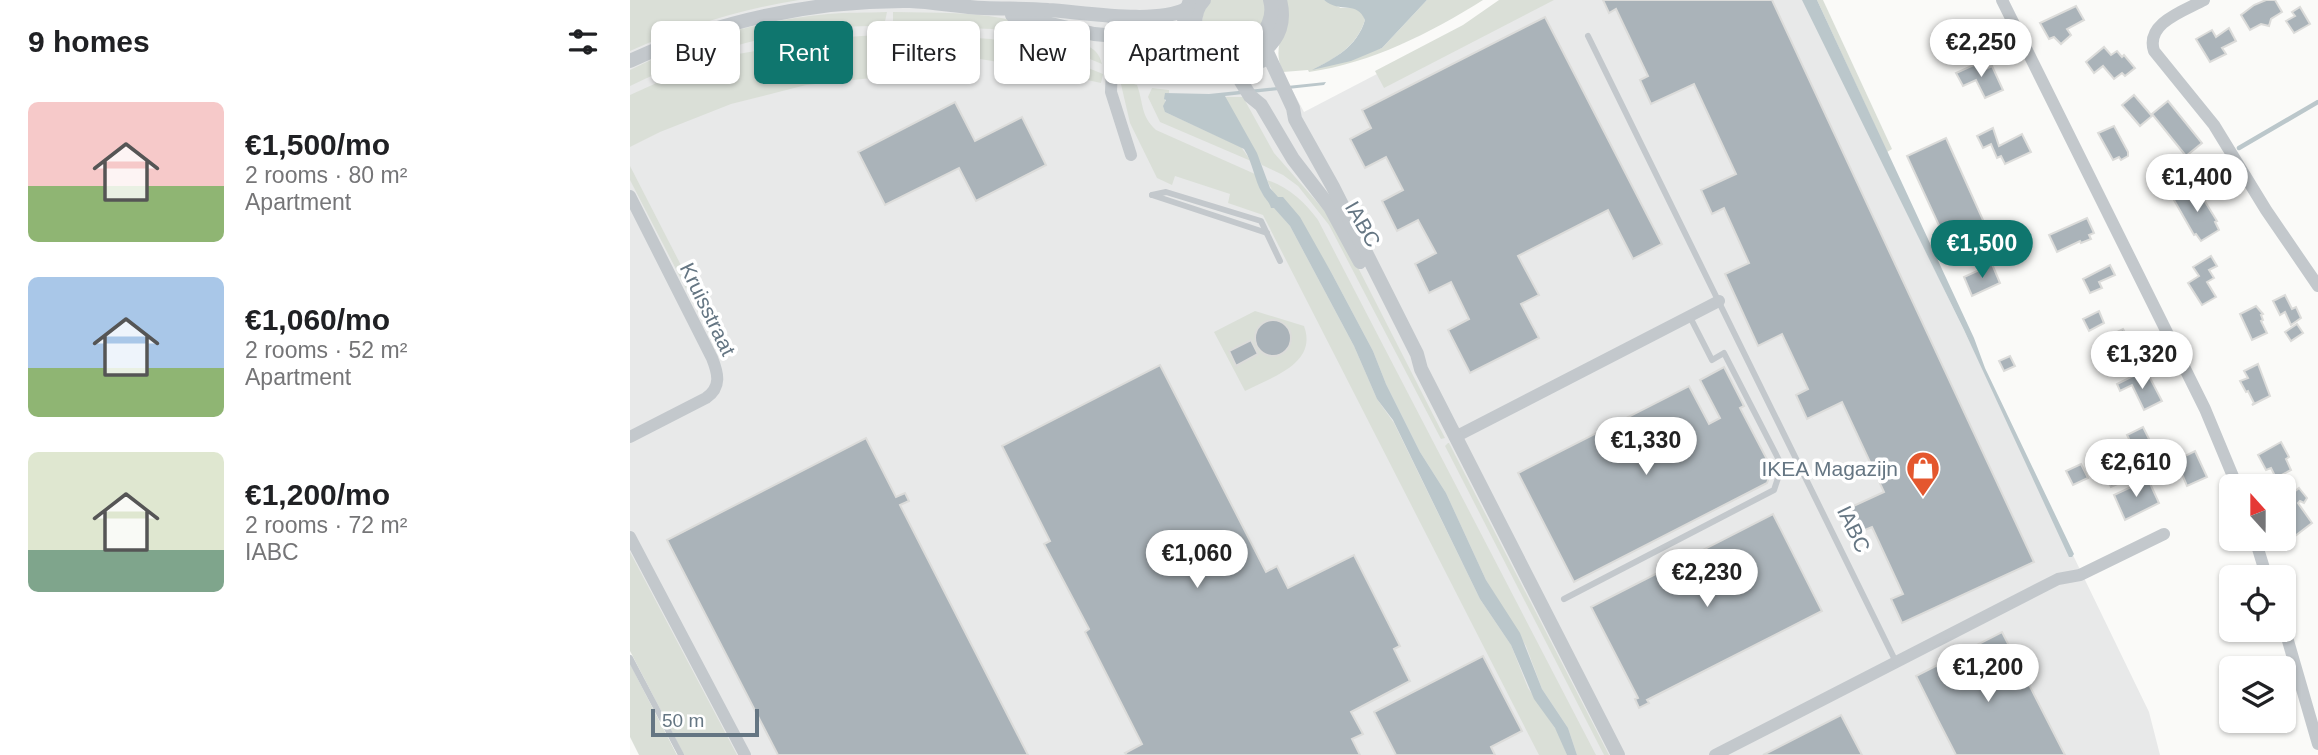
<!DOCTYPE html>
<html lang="en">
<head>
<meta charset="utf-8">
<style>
	:root { --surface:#fff; --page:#f2f2f2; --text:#202124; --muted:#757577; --accent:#0f766e }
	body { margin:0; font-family:Arial,sans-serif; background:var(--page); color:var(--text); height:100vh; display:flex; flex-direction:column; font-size:26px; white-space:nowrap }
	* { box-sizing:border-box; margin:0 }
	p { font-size:23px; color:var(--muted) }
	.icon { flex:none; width:38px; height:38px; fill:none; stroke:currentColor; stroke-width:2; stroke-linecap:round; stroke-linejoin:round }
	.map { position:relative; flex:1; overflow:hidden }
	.sheet { display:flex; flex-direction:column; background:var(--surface); width:630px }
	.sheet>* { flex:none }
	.banner { position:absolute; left:21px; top:21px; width:665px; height:63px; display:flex; gap:14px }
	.needle { width:46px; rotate:339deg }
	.tools { position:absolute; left:1589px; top:474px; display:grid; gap:14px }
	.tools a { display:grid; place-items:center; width:77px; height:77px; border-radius:10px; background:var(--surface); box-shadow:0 2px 5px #0004; font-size:35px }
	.scale { position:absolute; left:21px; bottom:18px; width:108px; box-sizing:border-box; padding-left:7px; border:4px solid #657683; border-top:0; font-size:19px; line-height:24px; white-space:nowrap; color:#657683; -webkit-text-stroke:5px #fff; paint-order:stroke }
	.price { position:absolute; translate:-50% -60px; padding:0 16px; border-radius:24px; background:#fff; color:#222; font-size:23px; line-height:46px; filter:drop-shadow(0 2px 4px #0008) }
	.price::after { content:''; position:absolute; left:50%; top:42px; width:21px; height:16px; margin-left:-10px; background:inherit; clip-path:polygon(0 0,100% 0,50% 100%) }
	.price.on { background:var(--accent); color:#fff }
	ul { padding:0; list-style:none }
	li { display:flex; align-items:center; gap:21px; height:175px; padding:0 28px }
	li span { display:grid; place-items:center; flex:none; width:196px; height:140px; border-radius:10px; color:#555 }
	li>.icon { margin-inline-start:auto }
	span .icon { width:84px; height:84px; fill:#fffc; stroke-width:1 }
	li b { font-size:30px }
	h2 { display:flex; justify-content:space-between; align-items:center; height:84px; padding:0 28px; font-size:30px }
	.pill { padding:0 24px; border-radius:10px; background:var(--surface); box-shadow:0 2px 5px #0004; font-size:24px; line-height:63px }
	.pill.on { background:var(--accent); color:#fff }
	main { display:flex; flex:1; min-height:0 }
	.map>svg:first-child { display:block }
	.built { fill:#e8e9e9 }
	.green { fill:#dadfd7 }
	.water { fill:#bbc7cb }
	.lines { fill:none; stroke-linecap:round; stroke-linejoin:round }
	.stream { stroke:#bbc7cb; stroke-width:4.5 }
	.building { fill:#aab3b9; stroke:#dcdcda; stroke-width:2 }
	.service { stroke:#c3c8cc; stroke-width:6 }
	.minor { stroke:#c3c8cc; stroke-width:12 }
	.tertiary { stroke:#c3c8cc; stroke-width:14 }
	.labels { text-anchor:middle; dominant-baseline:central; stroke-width:7; stroke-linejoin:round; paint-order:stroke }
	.street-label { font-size:21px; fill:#657683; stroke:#fff }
	.poi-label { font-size:21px; fill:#657683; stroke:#fff; text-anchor:end }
</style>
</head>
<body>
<main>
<section class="sheet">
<h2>9 homes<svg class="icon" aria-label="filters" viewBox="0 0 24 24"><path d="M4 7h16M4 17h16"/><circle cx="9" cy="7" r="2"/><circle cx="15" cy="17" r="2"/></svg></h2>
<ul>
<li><span style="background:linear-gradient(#f6c9c9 60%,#8fb573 0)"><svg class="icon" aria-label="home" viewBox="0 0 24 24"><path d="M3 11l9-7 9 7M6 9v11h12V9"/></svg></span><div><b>€1,500/mo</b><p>2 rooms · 80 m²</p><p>Apartment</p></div></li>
<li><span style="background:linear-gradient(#a9c7e8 65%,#8fb573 0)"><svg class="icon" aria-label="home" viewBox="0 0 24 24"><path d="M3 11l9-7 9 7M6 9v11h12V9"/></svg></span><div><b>€1,060/mo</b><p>2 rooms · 52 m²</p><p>Apartment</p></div></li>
<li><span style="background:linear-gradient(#dfe7d0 70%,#7fa58c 0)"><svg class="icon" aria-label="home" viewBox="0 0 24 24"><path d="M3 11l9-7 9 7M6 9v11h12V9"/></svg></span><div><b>€1,200/mo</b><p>2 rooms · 72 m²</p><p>IABC</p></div></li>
</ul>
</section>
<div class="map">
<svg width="1688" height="755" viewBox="0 0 1688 755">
	<rect width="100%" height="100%" fill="#fafaf8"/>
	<!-- built -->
	<polygon class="built" points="0,0 613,0 674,112 889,0 1174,0 1519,712 1530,755 99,755 0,571"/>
	<!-- green -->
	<g class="green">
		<path d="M0,0H169C111,9 53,27 0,51Z"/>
		<path d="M581,0H634C638,17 632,31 618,41L622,52C613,53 602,57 594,55C569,48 566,17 581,0Z"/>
		<path d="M656,0H694L711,8H725L732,11L735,20C727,45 708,57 686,68L752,48L797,0H853C800,33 742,63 679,72L678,70L653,72C639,43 662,30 656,0Z"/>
		<polygon points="869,0 924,0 754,88 745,71 833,25"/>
		<polygon points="1187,0 1193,0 1262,149 1257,152"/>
		<path d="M257,12L254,26C167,24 78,48 0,86V70C60,40 131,20 198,14C217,12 237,13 257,12Z"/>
		<path d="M263,12C305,13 348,11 389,22C403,25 415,35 429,39C447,44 467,42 472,64L411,39L362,29L263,25Z"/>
		<polygon points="274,33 361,39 409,48 473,74 471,83 393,66 344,58 309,57 251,77 176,85 101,104 30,132 0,147 0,95 42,76 102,55 203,38"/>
		<path d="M526,45L549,49L574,71L591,77L578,78V81C548,82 521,78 492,71C498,54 509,48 526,45Z"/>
		<path d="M490,80L507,85C514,104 510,115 526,130L625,174L632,193L660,226L724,346L747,399L764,423L850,599L881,645L898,688L929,734L937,755H909L633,215L598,203L600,194L545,176L542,185L527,178L500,123Z"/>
		<polygon points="522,88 539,90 539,93 535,93 535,112 611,147 621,161 530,122 518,97"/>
		<polygon points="595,97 613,97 644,153 694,210 717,246 815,438 811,439 699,225 668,186 653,175 632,165"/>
		<polygon points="0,166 93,347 87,346 83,341 0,180"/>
		<path d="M637,180C658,187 675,202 688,220L966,755H947L938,728L912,689L896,646L856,580L816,493L790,452L756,384L743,351L701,272L686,248L644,194Z"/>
		<path d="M625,311L674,326C688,364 641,377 615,391L584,332Z"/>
		<polygon points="818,443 819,443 979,755 974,755 815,446"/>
		<polygon points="0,552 107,755 54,755 0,651"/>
		<polygon points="0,664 47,755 9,755 0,737"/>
	</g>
	<!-- water -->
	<g class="water">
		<path d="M694,0H797L752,48L721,61L682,70C705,58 727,47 735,20C727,0 710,14 694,0Z"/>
		<polygon points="1172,0 1187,0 1344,338 1355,368 1444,554 1442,557 1439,557 1334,330"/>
		<path d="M696,82L694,85L595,96L627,153L640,188L648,197H653L670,217L701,272L743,351L756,384L790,452L816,493L856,580L890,633L912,689L938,728L947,755H937L925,728L904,699L881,645L850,599L763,420L747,399L724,346L660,226L644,208H641C639,201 635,199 632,193C624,179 623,163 614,149L535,112L533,106L536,100L534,99L535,93L579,94Z"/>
	</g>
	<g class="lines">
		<!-- stream -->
		<polyline class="stream" points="1609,148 1688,102"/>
	</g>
	<!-- building -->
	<g class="building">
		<polygon points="973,0 1142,0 1404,562 1272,623 1261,599 1273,594 1242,527 1230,532 1219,508 1254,492 1212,402 1177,419 1166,395 1178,389 1152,334 1128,346 1095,274 1119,263 1094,208 1082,214 1071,190 1106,174 1064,84 1021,104 1010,80 1018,76 986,9 979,13"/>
		<polygon points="1636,0 1645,0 1652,12 1641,19 1639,26 1631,24 1620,30 1611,15 1624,5"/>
		<polygon points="1446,6 1454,20 1437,29 1441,35 1431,44 1424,37 1419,39 1410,23"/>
		<polygon points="1670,7 1680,24 1664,33 1656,21 1665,16 1662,12"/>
		<polygon points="915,17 1032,244 1003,259 978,210 888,256 909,295 891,304 909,338 840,373 818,330 839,319 821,282 799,293 785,264 806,253 788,220 767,231 752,201 773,190 756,157 735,168 720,139 741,128 732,110"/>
		<polygon points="1327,26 1330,32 1339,28 1349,43 1347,44 1350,52 1333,60 1326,46 1317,50 1309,34"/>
		<polygon points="1599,28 1606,41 1592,48 1596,54 1580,62 1566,39 1582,30 1586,37"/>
		<polygon points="1474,47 1481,55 1487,51 1492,57 1494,55 1505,68 1495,76 1492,73 1484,79 1473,66 1464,73 1456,62"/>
		<polygon points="1348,63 1351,71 1362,66 1373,90 1355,98 1346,80 1333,86 1326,73"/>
		<polygon points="1504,95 1522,116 1510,126 1492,105"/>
		<polygon points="1538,101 1572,143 1556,156 1522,114"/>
		<polygon points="325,102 345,141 392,117 416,165 346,201 329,168 255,205 228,152"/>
		<polygon points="1484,126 1498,152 1498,156 1491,160 1489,157 1483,160 1468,133"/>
		<polygon points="1363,128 1369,146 1392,134 1401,152 1375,164 1371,156 1367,158 1361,144 1353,148 1347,136"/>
		<polygon points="1316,138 1362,240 1324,258 1277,156"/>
		<polygon points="1566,187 1587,221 1585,222 1589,230 1571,241 1566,234 1564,235 1544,200"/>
		<polygon points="1457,218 1464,233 1459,235 1461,239 1451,243 1450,241 1427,252 1419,235"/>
		<polygon points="1581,256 1587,266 1579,270 1584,278 1577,282 1586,297 1572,305 1558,283 1569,276 1563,267"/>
		<polygon points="1362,264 1370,283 1342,296 1334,277"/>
		<polygon points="1480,265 1485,275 1469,282 1472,288 1460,293 1453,279"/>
		<polygon points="1655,295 1662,309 1666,307 1671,318 1661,325 1655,312 1650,315 1643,301"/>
		<polygon points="1626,306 1633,314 1631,315 1633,320 1631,321 1637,333 1622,340 1610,314"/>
		<polygon points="1469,311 1474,323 1459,331 1453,319"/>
		<circle cx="643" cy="338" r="18"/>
		<polygon points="1667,324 1673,333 1661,341 1655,332"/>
		<polygon points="1493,329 1499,340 1504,338 1512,354 1490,364 1482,348 1486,346 1481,335"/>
		<polygon points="621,340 628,354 606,366 599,351"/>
		<polygon points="1380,356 1385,366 1374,371 1369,361"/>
		<polygon points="1628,364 1640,396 1622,405 1624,403 1618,391 1616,392 1610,381 1618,378 1614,371"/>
		<polygon points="530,365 636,572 647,566 658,588 724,555 770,646 764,649 780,681 721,712 733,734 722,739 730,755 497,755 495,753 512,744 455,632 459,629 414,544 420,541 372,446"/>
		<polygon points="1094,367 1114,406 1110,408 1142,469 1137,483 944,582 888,473 1059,386 1079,424 1090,418 1070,380"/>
		<polygon points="1507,374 1510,380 1519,376 1532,401 1514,410 1502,385 1490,391 1487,384"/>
		<polygon points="1513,427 1524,449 1508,457 1497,435"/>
		<polygon points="236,438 266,497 275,493 279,501 270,505 398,755 148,755 37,540"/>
		<polygon points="1651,442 1659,457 1656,459 1661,470 1646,478 1641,468 1636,470 1628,455"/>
		<polygon points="1565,451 1577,477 1557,486 1552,474 1547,476 1541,463"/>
		<polygon points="1497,460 1505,476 1481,487 1474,472"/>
		<polygon points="1451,464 1458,478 1443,485 1436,471"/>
		<polygon points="1518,479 1529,503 1495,520 1484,495"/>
		<polygon points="1669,488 1677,498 1674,503 1670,501 1668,503 1682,523 1665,536 1654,522 1654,500"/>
		<polygon points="1143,514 1192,611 1017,700 1019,703 1009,708 1005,699 1008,698 961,607"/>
		<polygon points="1372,632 1391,669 1435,755 1326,755 1308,720 1286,676"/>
		<polygon points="853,656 892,731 861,747 865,755 766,755 744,712"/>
		<polygon points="1211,715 1232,755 1133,755"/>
	</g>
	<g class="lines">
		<!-- service -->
		<g class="service">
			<polyline points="958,36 1266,662"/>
			<polyline points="522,195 536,192 631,221 650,261"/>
			<polyline points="522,195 637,233"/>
			<polyline points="934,599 1144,490 1152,466 1094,353 1082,360 1060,317"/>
			<polyline points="0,658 51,755"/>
		</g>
		<!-- minor -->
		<g class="minor">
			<polyline points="1372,0 1575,409 1607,486"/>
			<path d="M1574,0C1554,11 1515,23 1524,51L1584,125L1636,210L1688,286"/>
			<polyline points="484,17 481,92 501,155"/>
			<path d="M0,196L82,358C88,373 92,387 76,398L0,437"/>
			<polyline points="825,437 1089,301"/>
			<polyline points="0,537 115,755"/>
			<polyline points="1625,539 1637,578"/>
			<polyline points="1654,627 1688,744"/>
			<polyline points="1085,755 1428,579 1450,575 1534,534"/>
		</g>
		<!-- tertiary -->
		<g class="tertiary">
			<path d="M574,0C567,7 565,16 565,25C565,84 667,67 650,0"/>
			<polyline points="559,3 554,18 555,32 563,52 584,68 609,78 620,96 631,105 663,159 700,207 730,262"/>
			<polyline points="382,15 464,34 497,37 508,41 539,39 558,43"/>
			<polyline points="636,50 663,108 665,119 703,187 787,354 791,369 988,755"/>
			<path d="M0,61C86,21 185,0 280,1C305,2 329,7 354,8C376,9 397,8 418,10C452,12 527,25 556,9"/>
			<path d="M632,61L624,44C636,31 645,18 640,0"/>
		</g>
	</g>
	<!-- icons -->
	<defs>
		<g id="shop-pin" transform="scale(1.75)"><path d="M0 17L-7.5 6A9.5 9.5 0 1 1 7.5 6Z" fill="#e4572e" stroke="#fff"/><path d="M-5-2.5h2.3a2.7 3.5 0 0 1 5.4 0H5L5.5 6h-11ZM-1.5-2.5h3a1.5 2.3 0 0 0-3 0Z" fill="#fff"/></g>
	</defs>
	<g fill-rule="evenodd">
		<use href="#shop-pin" x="1293" y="468"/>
	</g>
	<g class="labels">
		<!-- street labels -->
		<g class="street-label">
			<text transform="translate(733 224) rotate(60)">IABC</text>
			<text transform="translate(78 309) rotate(64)">Kruisstraat</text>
			<text transform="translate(1224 529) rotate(64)">IABC</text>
		</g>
		<!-- poi labels -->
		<g class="poi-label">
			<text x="1268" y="468">IKEA Magazijn</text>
		</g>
	</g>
</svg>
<div class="tools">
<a><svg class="needle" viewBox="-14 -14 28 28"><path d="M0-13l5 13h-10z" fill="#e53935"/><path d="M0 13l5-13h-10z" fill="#757577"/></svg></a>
<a><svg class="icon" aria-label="locate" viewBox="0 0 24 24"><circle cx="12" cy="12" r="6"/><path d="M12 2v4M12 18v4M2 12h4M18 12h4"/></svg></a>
<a><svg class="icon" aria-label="layers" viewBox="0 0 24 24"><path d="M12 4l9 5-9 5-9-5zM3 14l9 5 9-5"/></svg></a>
</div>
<div class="scale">50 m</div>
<b class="price" style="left:1351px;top:79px">€2,250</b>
<b class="price" style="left:1567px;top:214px">€1,400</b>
<b class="price on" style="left:1352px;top:280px">€1,500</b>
<b class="price" style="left:1512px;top:391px">€1,320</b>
<b class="price" style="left:1016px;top:477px">€1,330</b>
<b class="price" style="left:1506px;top:499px">€2,610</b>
<b class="price" style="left:567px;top:590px">€1,060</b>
<b class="price" style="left:1077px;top:609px">€2,230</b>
<b class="price" style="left:1358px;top:704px">€1,200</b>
<div class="banner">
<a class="pill">Buy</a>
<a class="pill on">Rent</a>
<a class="pill">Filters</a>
<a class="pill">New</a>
<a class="pill">Apartment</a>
</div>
</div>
</main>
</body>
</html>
